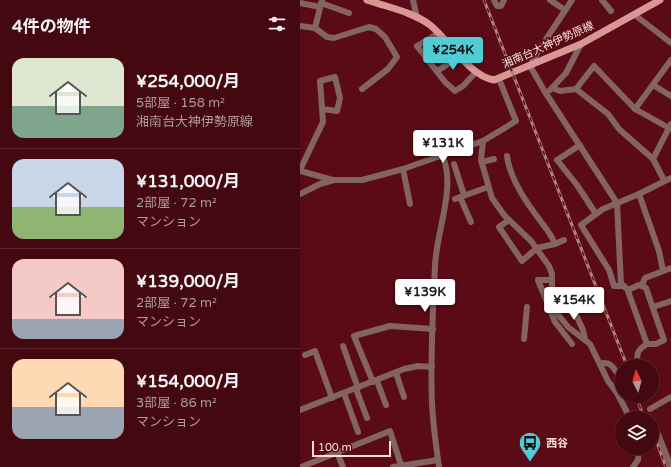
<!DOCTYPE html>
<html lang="ja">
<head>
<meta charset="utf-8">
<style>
	:root { --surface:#440810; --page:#4b1119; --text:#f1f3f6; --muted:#af9a9f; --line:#5c2930; --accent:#51ccd4 }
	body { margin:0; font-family:"Varela Round","Noto Sans JP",sans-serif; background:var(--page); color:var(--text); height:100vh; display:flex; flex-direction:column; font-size:15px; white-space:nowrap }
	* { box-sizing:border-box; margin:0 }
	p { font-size:13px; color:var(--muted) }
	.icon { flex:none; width:22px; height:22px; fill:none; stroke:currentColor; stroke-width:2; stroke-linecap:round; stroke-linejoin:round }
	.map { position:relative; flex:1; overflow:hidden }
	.drawer { display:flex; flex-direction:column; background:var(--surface); width:300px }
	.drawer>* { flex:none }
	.needle { width:26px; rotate:354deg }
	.fabs { position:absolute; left:315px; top:359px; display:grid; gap:8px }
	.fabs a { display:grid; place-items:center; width:44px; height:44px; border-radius:50%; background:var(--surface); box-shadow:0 1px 3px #0004,0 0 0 1px var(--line); font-size:20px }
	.scale { position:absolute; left:12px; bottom:10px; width:79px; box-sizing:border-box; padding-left:4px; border:2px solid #fbdedc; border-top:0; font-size:11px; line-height:14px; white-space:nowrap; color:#fbdedc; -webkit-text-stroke:3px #5a0b15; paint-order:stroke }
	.price { position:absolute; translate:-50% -34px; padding:0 9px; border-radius:4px; background:#fff; color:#222; font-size:13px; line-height:26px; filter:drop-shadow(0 1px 2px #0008) }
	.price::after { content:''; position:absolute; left:50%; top:24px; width:12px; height:9px; margin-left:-6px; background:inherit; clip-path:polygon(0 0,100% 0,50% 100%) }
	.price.current { background:var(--accent); color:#111 }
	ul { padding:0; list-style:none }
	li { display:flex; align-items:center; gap:12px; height:100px; padding:0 12px }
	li+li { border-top:1px solid var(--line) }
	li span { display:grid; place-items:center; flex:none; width:112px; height:80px; border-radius:12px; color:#555 }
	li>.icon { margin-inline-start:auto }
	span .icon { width:48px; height:48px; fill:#fffc; stroke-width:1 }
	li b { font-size:17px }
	h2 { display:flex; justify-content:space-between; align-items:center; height:48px; padding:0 12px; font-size:17px }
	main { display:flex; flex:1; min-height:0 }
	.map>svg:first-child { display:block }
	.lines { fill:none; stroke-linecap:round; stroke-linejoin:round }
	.minor { stroke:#846463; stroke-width:6 }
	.major { stroke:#d89795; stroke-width:7 }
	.rail-casing { stroke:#b38083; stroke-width:3 }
	.rail { stroke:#5a0b15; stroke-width:1.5; stroke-dasharray:4.5; stroke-linecap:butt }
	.labels { text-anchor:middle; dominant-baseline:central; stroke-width:3.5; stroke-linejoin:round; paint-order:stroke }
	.street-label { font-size:11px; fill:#fbdedc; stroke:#5a0b15 }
	.poi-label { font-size:11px; font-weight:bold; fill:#fbdedc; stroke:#5a0b15; text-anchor:start }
</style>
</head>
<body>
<main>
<section class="drawer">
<h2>4件の物件<svg class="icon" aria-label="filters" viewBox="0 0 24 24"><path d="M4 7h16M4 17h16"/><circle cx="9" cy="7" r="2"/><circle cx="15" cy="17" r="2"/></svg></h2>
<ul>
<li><span style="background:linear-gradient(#dfe7d0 60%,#7fa58c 0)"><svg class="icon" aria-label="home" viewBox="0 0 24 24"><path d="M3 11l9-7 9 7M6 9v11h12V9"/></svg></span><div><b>¥254,000/月</b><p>5部屋 · 158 m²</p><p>湘南台大神伊勢原線</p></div></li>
<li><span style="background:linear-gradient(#c9d6e8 60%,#8fb573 0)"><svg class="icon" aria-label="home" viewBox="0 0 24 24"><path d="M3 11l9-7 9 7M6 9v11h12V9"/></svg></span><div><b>¥131,000/月</b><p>2部屋 · 72 m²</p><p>マンション</p></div></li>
<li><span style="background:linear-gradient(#f6c9c9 75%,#9aa5b1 0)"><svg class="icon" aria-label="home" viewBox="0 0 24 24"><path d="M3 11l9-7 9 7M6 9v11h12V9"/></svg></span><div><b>¥139,000/月</b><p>2部屋 · 72 m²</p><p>マンション</p></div></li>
<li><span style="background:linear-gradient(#ffd9b3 60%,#9aa5b1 0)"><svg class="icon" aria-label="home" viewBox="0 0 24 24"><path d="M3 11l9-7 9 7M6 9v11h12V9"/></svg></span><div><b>¥154,000/月</b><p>3部屋 · 86 m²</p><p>マンション</p></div></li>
</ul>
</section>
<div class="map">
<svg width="371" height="467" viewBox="0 0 371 467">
	<rect width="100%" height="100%" fill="#5a0b15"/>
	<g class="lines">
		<!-- minor -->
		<g class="minor">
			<polyline points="113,0 117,18"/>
			<polyline points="194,0 197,6 201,6 204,0"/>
			<polyline points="250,0 265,10"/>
			<polyline points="272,0 237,53 230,66 245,92 317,203 321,284 328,290"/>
			<polyline points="302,0 311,11"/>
			<polyline points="0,3 20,7"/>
			<polyline points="21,3 49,13"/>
			<polyline points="335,15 371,43"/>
			<polyline points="0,26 15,28 27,37 34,38 69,27 76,29 85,37 97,57 88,69 62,89"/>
			<polyline points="15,28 22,0"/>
			<polyline points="139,33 117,46 145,82 155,91 163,86 176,72"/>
			<polyline points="137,71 161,56"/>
			<polyline points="353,85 371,96"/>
			<polyline points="252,88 260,91 276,89 308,114 319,129 353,159 364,180"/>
			<polyline points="276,89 294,66 335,109 369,128"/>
			<polyline points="250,90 266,73 281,44"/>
			<polyline points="335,109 371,60"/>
			<polyline points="183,141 181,160 192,198 204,215 231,241 249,266 252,274 252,300 257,313 268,327 290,344 308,381 317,393 330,418"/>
			<polyline points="280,145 257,160 277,185 296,214"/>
			<path d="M207,156C210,178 223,198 236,215C243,225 251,233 255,244L237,248L222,261L199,227L209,220"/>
			<polyline points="353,159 371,124"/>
			<polyline points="182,162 194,159"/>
			<polyline points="154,164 164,195"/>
			<polyline points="103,169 110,204"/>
			<polyline points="0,170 23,122 20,81 35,77 40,98 37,111 22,109"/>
			<polyline points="0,171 33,180"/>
			<polyline points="0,194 20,184 34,180 62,180 103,169 183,141 216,121 199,79"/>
			<polyline points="339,194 359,251 363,271"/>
			<polyline points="160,197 171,222"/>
			<polyline points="155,199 188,187"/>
			<polyline points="255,244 264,240"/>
			<polyline points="251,280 238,280 255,322 272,344"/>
			<polygon points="339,285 346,288 364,340 356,344 347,344 329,294 328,290"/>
			<polyline points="342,285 345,278 371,268"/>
			<polyline points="324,286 314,286 309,270 281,225 303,209 339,194 371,178"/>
			<polyline points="255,307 271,304 283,330 285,339"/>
			<polyline points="353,307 371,301"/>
			<polyline points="224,339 227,307"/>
			<polyline points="43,346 58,388"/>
			<polyline points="5,355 15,351 32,398"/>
			<path d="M300,364C312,359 316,373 322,381"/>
			<path d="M338,366C336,354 337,350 347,344"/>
			<polyline points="96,373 104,397"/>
			<polyline points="77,381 86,405"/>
			<polyline points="73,382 54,336 90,326 133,329"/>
			<polyline points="56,389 67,418"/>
			<polyline points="44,393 58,432"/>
			<polyline points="350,409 371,397"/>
			<polyline points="0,410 104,369 118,366 132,367"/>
			<polyline points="358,434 371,467"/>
			<polyline points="37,452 43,467"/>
			<polyline points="1,467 90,431 101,465"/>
			<polyline points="93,467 138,460"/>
			<path d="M139,467C136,446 133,424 132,403C130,358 133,311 135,266C136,232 157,186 142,155"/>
			<polyline points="333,467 338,460 339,448"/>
		</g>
		<!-- major -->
		<path class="major" d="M67,0C87,7 113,12 130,25C149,40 169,76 194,80L281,44L360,0"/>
		<!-- rail casing -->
		<g class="rail-casing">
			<g id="rail">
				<polyline points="184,0 327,366"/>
				<polyline points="336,396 344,418"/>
				<polyline points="352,430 366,467"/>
			</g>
		</g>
		<!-- rail -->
		<use href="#rail" class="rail"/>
	</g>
	<!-- icons -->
	<defs>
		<g id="bus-pin" transform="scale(1.15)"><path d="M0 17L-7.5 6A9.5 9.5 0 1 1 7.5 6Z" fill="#51ccd4" stroke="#5a0b15"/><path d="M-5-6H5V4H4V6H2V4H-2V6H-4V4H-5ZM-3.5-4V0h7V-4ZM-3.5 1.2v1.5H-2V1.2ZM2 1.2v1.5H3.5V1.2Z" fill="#111"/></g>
	</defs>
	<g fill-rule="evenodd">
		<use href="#bus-pin" x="230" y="443"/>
	</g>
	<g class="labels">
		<!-- street labels -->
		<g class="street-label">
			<text transform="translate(248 45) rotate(-24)">湘南台大神伊勢原線</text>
		</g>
		<!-- poi labels -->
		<g class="poi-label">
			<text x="246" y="443">西谷</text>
		</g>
	</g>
</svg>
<div class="fabs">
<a><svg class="needle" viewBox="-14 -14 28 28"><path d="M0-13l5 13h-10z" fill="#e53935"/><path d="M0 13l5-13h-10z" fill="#af9a9f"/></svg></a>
<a><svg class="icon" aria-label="layers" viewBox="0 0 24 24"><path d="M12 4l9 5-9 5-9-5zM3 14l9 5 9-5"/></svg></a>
</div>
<div class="scale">100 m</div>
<b class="price current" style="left:153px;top:71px">¥254K</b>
<b class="price" style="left:143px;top:164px">¥131K</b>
<b class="price" style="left:125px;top:313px">¥139K</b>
<b class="price" style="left:274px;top:321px">¥154K</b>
</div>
</main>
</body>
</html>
